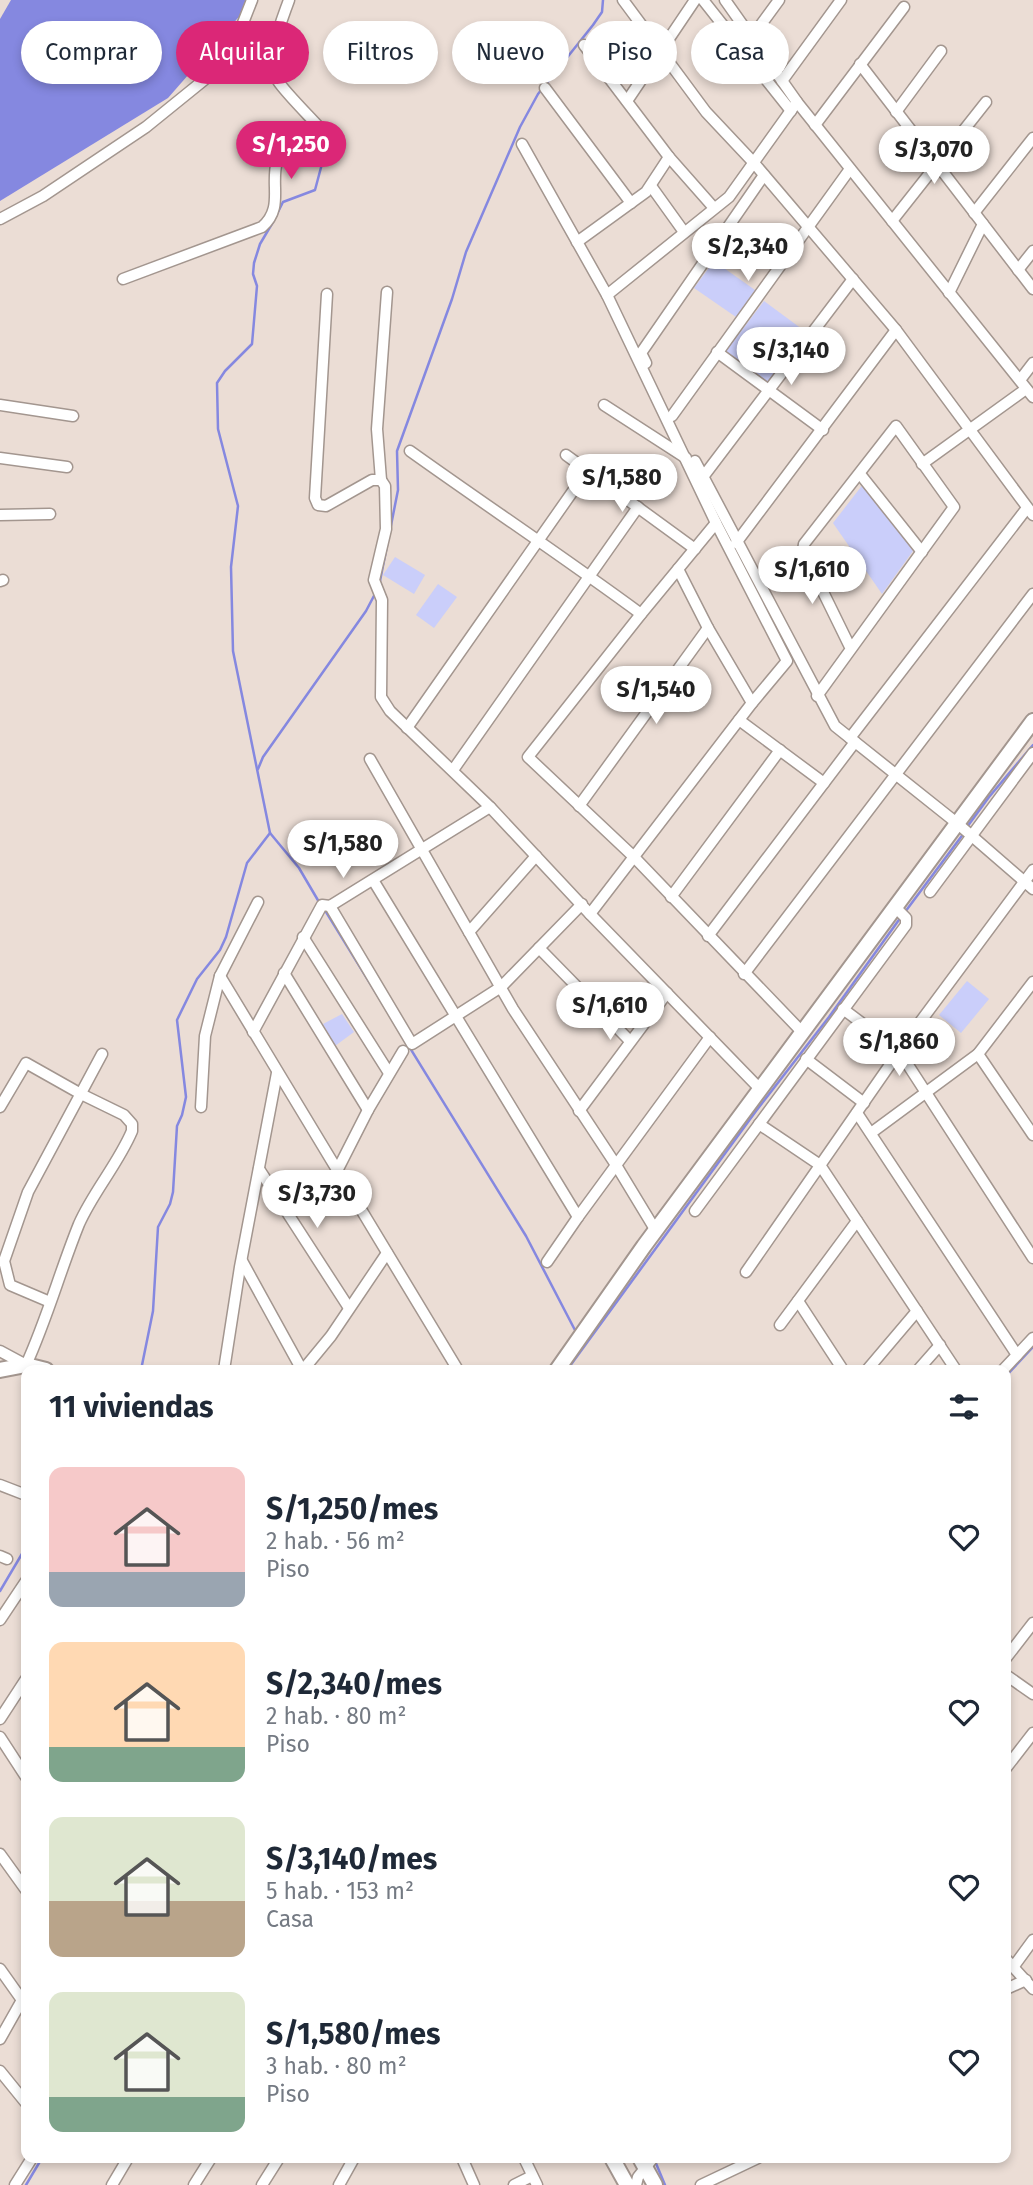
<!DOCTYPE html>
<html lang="es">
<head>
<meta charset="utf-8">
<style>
	:root { --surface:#fff; --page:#f6f6f7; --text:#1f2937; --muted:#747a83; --accent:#db2777 }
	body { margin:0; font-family:"Fira Sans",sans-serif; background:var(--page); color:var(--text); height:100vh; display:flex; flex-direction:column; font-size:26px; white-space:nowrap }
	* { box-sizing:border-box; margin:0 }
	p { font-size:23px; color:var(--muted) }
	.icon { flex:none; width:38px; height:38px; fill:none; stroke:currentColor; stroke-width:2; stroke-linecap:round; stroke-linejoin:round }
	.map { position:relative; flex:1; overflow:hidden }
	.drawer { position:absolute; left:21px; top:1365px; width:990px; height:798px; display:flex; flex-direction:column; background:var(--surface); border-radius:14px; box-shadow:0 4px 10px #0003 }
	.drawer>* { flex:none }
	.banner { position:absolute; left:21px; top:21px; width:992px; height:63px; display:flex; gap:14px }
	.price { position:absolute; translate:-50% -60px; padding:0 16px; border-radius:24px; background:#fff; color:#222; font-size:23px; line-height:46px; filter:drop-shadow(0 2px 4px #0008) }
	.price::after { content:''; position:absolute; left:50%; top:42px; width:21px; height:16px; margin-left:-10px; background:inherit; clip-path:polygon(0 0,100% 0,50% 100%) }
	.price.on { background:var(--accent); color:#fff }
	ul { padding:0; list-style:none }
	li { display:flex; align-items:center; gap:21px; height:175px; padding:0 28px }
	li span { display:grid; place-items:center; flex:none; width:196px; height:140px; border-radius:14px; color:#555 }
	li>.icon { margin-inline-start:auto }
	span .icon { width:84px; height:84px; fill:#fffc; stroke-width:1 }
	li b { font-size:30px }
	h2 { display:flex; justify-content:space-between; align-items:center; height:84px; padding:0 28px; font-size:30px }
	.pill { padding:0 24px; border-radius:32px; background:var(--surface); box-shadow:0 4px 10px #0003; font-size:24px; line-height:63px }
	.pill.on { background:var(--accent); color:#fff }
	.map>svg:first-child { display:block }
	.green { fill:#cacefa }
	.water { fill:#8588e0 }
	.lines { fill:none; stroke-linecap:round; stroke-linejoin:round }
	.stream { stroke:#8588e0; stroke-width:2.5 }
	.street-casing { stroke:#a3968f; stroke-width:13 }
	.secondary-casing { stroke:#a3968f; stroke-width:18 }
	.street { stroke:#fff; stroke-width:10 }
	.secondary { stroke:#fff; stroke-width:14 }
</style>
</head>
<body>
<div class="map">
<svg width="1033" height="2185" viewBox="0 0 1033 2185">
	<rect width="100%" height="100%" fill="#ebddd5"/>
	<!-- green -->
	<g class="green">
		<polygon points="714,261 755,290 736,317 694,288"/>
		<polygon points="764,301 806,332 768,382 726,351"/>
		<polygon points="864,483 913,551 882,594 833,523"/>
		<polygon points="395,557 425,575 414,594 383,575"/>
		<polygon points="438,584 457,597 434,628 416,615"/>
		<polygon points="967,981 989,999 961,1033 939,1015"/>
		<polygon points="342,1014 354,1032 335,1046 323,1024"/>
	</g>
	<!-- water -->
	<polygon class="water" points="11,0 248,0 244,11 168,98 0,201 0,19"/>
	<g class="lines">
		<!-- stream -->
		<g class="stream">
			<polyline points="276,216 283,202 315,190 323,160 317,143"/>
			<polyline points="273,222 260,244 254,263 253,274 257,286 252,344 225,371 217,383 218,429 238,506 231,567 233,651 270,833 299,868 319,902"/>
			<polyline points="379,586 398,490 397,451 452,299 466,252 520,127 538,94 593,25 602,12 603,0"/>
			<polyline points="258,769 263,757 366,611 376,592"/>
			<polyline points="967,827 989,797 1033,745"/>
			<polyline points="323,907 526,1236 577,1334"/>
			<polyline points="905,912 964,833"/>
			<polyline points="141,1370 153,1311 158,1227 170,1204 173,1192 177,1126 182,1115 186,1097 177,1020 197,979 220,950 226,937 247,863 270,833"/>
			<polyline points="567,1370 756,1111 829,1017 901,917"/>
			<polyline points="1006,1376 1033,1347"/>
			<polyline points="0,1591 26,1547"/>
			<polyline points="655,2161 665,2185"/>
			<polyline points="26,2185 42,2158"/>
		</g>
		<!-- street casing -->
		<g class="street-casing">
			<g id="street">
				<polyline points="623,0 706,112 754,163 896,330 1033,515"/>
				<polyline points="703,0 791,111"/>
				<polyline points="725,0 797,102 1033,397"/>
				<polyline points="752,37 779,0"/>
				<polyline points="584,45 669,157 714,208"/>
				<polyline points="860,64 1033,289"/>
				<polyline points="782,81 841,0"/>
				<polyline points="545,88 631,203"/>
				<polyline points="627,101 695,0"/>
				<polyline points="896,112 941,51"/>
				<polyline points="815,125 904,7"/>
				<polyline points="522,144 607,295 716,523 787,661 752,703 590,914"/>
				<polyline points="651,186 684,232"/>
				<polyline points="974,213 1033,138"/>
				<polyline points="0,219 43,196 146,127 209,76 241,28 252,0"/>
				<polyline points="892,221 986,102"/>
				<polyline points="577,242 646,192 669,157"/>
				<polyline points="1018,270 1033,251"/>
				<path d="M123,279L262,227C284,208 270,185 277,161C294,149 319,151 319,127C309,116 284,91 278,81C266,56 281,23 289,0"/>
				<polyline points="949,293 983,224"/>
				<polyline points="327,294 315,498 318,505 326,506 372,480 381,480 385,486 386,529 374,580 382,600 381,697 390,711 490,807 590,914 761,1090"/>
				<polyline points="607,295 729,197 797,102"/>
				<polyline points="717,352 823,430"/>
				<polyline points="646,363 641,353 764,175"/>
				<polyline points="1020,380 1033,363"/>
				<polyline points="0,405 73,416"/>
				<polyline points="604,405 686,458"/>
				<polyline points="672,416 850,169"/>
				<path d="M410,451C487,506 565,558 641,614"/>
				<polyline points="566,455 695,549"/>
				<polyline points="0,458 67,467"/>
				<polyline points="695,461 835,726 958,824 1033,889"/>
				<polyline points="922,464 1026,389"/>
				<polyline points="860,474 922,552"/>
				<polyline points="703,477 853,279"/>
				<polyline points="381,480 377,429 387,292"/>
				<polyline points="0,515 50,514"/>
				<polyline points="716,523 641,614 528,757 634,857 803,1033"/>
				<polyline points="736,543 896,330"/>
				<polyline points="678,569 708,628 752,703"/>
				<polyline points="0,581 3,580"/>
				<polyline points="817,696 954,507 896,426 804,544 803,551 851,649"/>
				<polyline points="739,720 824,783"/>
				<polyline points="407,728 587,471"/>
				<polyline points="850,738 1027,508"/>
				<polyline points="370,759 513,1009 616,1165 656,1231"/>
				<polyline points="453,770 638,507"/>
				<polyline points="579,806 708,628"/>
				<polyline points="373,880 578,1217"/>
				<polyline points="930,892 1033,753"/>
				<polyline points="671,897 780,750"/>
				<polyline points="330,906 412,1044 501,987 582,904"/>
				<polyline points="469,932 536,856"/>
				<polyline points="708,936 855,742"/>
				<polyline points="303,937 389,1073"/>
				<polyline points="539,948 630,1041"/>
				<polyline points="284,973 368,1110"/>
				<polyline points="744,974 1033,594"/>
				<polyline points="220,976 458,1370"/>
				<polyline points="843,1009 899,1051 1033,1258"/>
				<polyline points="253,1032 322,905 330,906 490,807"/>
				<polyline points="978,1054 1033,1135"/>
				<polyline points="806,1059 864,1103"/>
				<path d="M0,1107L26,1063L81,1094L124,1115L132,1124V1131C118,1164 93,1192 79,1224C60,1271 47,1319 26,1365L0,1351"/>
				<polyline points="201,1107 205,1036 220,976 258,902"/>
				<polyline points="579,1111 667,993"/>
				<polyline points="857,1113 1017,1355"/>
				<polyline points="759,1124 820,1165 956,1370"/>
				<polyline points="871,1133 978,1054 1033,982"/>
				<polyline points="259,1169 349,1308"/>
				<polyline points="337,1171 368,1110 403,1051"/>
				<polyline points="695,1211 906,925 906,918 896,908"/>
				<polyline points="242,1261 302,1370"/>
				<polyline points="547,1262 578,1217 710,1037"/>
				<polyline points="746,1272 912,1033 1033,870"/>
				<polyline points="798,1301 843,1370"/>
				<polyline points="50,1302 10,1285 4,1261 28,1192 102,1054"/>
				<polyline points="780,1325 857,1221"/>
				<polyline points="224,1370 240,1267 277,1073"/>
				<polyline points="303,1370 331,1336 387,1253"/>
				<polyline points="867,1370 917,1311"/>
				<polyline points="918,1370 940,1345"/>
				<polyline points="1003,1370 1033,1338"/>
				<polyline points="0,1485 26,1495"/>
				<polyline points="0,1556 7,1559"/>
				<polyline points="0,1620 26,1581"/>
				<polyline points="1006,1658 1033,1623"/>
				<polyline points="1006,1675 1033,1694"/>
				<polyline points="0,1719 26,1679"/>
				<polyline points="0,1737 26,1777"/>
				<polyline points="1006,1768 1033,1733"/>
				<polyline points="0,1854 26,1890"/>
				<polyline points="1006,1959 1033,1989"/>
				<polyline points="1014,1966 1033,1940"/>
				<polyline points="0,1969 22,2000"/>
				<polyline points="1006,1989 1026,1980"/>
				<polyline points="0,2039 26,1993"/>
				<polyline points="0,2071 26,2103"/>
				<polyline points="462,2158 474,2185"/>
				<polyline points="524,2158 537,2185"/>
				<polyline points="15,2185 32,2158"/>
				<polyline points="112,2185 128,2158"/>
				<polyline points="194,2185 211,2158"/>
				<polyline points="262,2185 279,2158"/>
				<polyline points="339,2185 354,2158"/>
				<polyline points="514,2185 532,2176"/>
				<polyline points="636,2185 638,2177 653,2158"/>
				<polyline points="701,2185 758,2158"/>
			</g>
		</g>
		<!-- secondary casing -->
		<g class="secondary-casing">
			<g id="secondary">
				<polyline points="0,1370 26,1365 46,1370"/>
				<polyline points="557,1370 644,1246 1033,721"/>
				<polyline points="612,2158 627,2185"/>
				<polyline points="640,2158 655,2185"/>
			</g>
		</g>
		<!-- street -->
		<use href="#street" class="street"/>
		<!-- secondary -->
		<use href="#secondary" class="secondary"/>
	</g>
</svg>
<b class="price on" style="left:291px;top:181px">S/1,250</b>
<b class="price" style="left:934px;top:186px">S/3,070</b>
<b class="price" style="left:748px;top:283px">S/2,340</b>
<b class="price" style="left:791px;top:387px">S/3,140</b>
<b class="price" style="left:622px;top:514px">S/1,580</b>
<b class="price" style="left:812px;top:606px">S/1,610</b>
<b class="price" style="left:656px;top:726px">S/1,540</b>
<b class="price" style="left:343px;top:880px">S/1,580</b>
<b class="price" style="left:610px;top:1042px">S/1,610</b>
<b class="price" style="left:899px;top:1078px">S/1,860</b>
<b class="price" style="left:317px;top:1230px">S/3,730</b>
<div class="banner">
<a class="pill">Comprar</a>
<a class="pill on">Alquilar</a>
<a class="pill">Filtros</a>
<a class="pill">Nuevo</a>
<a class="pill">Piso</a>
<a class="pill">Casa</a>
</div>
<section class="drawer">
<h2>11 viviendas<svg class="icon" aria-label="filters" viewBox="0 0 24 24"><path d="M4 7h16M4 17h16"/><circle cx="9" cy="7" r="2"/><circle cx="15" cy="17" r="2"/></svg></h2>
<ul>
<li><span style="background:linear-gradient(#f6c9c9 75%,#9aa5b1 0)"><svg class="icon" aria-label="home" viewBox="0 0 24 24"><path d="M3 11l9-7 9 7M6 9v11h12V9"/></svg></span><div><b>S/1,250/mes</b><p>2 hab. · 56 m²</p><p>Piso</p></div><svg class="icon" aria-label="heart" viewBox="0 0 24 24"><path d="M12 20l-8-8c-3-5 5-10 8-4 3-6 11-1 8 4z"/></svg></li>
<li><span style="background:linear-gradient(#ffd9b3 75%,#7fa58c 0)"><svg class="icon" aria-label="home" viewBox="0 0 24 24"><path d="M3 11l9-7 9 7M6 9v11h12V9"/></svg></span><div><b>S/2,340/mes</b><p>2 hab. · 80 m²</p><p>Piso</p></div><svg class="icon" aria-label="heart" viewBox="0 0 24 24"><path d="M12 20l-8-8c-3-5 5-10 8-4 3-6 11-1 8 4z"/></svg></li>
<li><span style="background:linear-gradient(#dfe7d0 60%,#b9a48a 0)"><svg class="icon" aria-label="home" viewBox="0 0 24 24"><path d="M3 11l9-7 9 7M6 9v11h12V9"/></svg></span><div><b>S/3,140/mes</b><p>5 hab. · 153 m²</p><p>Casa</p></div><svg class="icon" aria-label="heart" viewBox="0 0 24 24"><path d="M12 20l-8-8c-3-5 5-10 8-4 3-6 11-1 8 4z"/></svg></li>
<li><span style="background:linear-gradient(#dfe7d0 75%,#7fa58c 0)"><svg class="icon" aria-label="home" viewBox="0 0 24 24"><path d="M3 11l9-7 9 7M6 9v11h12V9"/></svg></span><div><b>S/1,580/mes</b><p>3 hab. · 80 m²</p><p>Piso</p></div><svg class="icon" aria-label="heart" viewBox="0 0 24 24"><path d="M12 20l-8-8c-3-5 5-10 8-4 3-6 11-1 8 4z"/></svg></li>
</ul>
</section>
</div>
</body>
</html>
